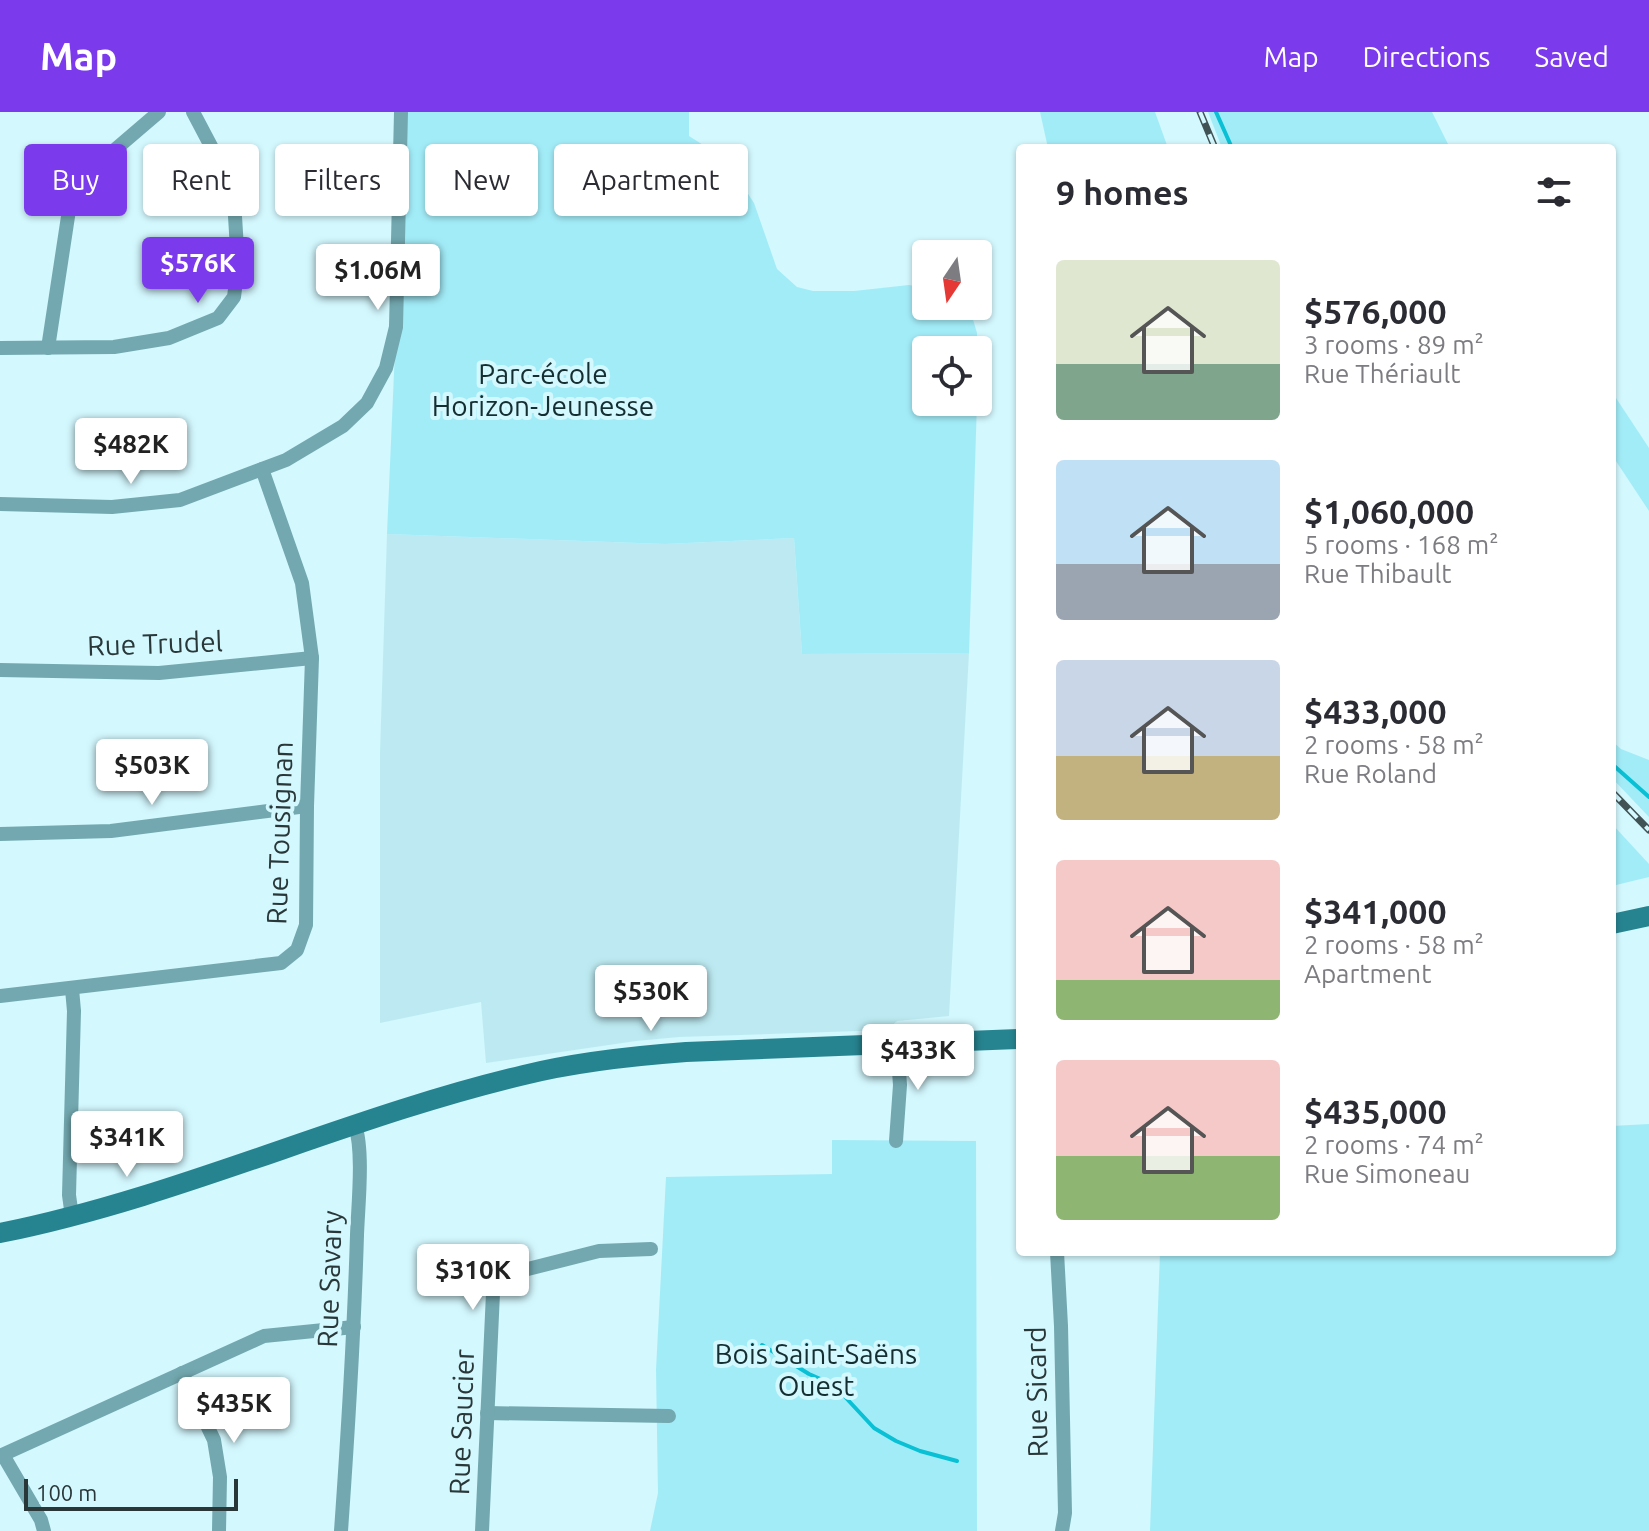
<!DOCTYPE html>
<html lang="en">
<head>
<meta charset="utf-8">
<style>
	:root { --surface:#fff; --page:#f7f7f7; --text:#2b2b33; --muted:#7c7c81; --accent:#7c3aed }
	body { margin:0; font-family:Ubuntu,sans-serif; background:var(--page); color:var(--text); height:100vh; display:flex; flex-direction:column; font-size:30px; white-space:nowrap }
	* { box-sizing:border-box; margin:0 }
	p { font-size:26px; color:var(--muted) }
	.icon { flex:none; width:44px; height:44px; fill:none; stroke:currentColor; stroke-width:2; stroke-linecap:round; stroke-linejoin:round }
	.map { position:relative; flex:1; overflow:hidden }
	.panel { position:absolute; left:1016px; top:32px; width:600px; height:1112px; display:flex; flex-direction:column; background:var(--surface); border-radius:8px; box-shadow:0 2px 6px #0004 }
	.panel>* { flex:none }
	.hud { position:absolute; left:24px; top:32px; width:760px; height:72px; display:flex; gap:16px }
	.needle { width:52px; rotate:193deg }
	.controls { position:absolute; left:912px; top:128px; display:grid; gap:16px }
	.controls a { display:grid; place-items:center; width:80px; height:80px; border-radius:8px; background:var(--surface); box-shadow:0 2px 6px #0004; font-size:40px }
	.scale { position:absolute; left:24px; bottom:20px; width:214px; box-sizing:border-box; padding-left:8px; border:4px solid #293739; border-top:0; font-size:22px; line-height:28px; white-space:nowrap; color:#293739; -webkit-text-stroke:6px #d3f8fe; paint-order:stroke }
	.price { position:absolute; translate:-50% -68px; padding:0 18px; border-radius:8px; background:#fff; color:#222; font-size:26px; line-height:52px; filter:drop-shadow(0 2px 4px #0008) }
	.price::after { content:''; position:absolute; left:50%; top:48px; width:24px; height:18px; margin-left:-12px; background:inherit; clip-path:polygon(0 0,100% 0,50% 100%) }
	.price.on { background:var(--accent); color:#fff }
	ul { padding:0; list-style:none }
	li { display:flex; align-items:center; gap:24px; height:200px; padding:0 40px }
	li span { display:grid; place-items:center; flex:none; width:224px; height:160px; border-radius:8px; color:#555 }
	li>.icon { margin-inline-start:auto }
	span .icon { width:96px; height:96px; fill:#fffc; stroke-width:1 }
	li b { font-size:34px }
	h2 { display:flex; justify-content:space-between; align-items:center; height:96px; padding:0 40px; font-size:34px }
	.chip { padding:0 28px; border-radius:8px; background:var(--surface); box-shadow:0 2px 6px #0004; font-size:28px; line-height:72px }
	.chip.on { background:var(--accent); color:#fff }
	header { display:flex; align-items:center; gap:48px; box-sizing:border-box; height:112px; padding:0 40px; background:var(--accent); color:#fff }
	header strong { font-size:38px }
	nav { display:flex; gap:44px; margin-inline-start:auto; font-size:28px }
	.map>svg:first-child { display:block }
	.built { fill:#bdeaf2 }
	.green { fill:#a2ecf8 }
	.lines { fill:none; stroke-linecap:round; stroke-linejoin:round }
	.stream { stroke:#0ac0d4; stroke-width:4 }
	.street { stroke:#73a8b0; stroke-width:14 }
	.secondary { stroke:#268490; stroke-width:20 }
	.rail-casing { stroke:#425356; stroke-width:7 }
	.rail { stroke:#d3f8fe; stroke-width:4; stroke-dasharray:12; stroke-linecap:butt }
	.labels { text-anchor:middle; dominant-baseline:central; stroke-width:8; stroke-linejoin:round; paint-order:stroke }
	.park-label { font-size:28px; fill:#152e32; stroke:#d3f8fe }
	.street-label { font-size:28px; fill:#293739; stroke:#d3f8fe }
</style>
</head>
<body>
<header>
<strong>Map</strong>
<nav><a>Map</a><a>Directions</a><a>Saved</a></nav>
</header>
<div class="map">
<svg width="1649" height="1419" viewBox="0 0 1649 1419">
	<rect width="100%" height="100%" fill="#d3f8fe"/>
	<!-- built -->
	<polygon class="built" points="387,422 665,432 794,426 802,542 969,541 949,904 897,909 887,918 679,925 636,929 486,951 481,890 380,911 380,640"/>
	<!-- green -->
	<g class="green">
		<polygon points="402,0 689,0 689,24 722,45 733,59 754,91 777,157 797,175 813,179 854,179 909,173 926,176 926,194 969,194 977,221 978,263 978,238 926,238 926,290 977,290 969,541 802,542 794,426 665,432 387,422 396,215"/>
		<polygon points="1040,0 1155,0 1168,36 1048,36"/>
		<polygon points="1208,0 1432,0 1450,36 1222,36"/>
		<polygon points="1612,280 1649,336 1649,399 1612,343"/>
		<polygon points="1612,629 1621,637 1649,648 1649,705 1612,666"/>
		<polygon points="1612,712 1649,752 1649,765 1612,774"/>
		<polygon points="1649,1012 1649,1419 1150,1419 1160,1140 1612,1140 1612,1014"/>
		<polygon points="832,1028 976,1029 977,1419 650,1419 658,1381 656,1258 666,1065 832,1062"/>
	</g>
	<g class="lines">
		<!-- stream -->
		<g class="stream">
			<polyline points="1216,0 1232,36"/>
			<polyline points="1612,652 1649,685"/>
			<polyline points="762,1233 809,1262 834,1273 874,1316 896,1329 920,1339 957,1349"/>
		</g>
		<!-- street -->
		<g class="street">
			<polyline points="0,236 114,235 169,226 218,206 234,185 238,153 234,88 222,55 193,0"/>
			<polyline points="48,236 69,98 83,65 159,0"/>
			<polyline points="0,392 112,395 180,388 286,348 343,314 367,291 386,256 396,215 401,0"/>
			<polyline points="0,558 159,561 312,546"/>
			<polyline points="0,722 111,719 307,694"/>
			<polyline points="0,884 281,851 297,838 306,813 307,694 312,546 302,471 262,357"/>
			<polyline points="896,1029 900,973 897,932"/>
			<polyline points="72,1105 69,1083 74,899 72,877"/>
			<polyline points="1057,1140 1061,1214 1065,1401 1062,1419"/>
			<polyline points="182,1261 214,1328 220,1365 219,1419"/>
			<polyline points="487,1301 669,1304"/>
			<polyline points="3,1343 41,1408 44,1419"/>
			<polyline points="0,1344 264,1224 354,1215"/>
			<path d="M341,1419C348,1320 354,1222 357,1123C358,1094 364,1040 355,1013"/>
			<polyline points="482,1419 493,1181 500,1169 512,1161 599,1139 651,1137"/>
		</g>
		<!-- secondary -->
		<g class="secondary">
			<polyline points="1612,812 1649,804"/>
			<path d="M0,1121C180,1085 346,1005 524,963C576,950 632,944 686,940L1020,927"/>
		</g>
		<!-- rail casing -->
		<g class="rail-casing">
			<g id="rail">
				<polyline points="1200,0 1215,36"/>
				<polyline points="1612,680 1649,718"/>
			</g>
		</g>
		<!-- rail -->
		<use href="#rail" class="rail"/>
	</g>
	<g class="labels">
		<!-- park labels -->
		<g class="park-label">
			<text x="543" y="261">Parc-école<tspan x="543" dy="32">Horizon-Jeunesse</tspan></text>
			<text x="816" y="1241">Bois Saint-Saëns<tspan x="816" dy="32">Ouest</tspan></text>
		</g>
		<!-- street labels -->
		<g class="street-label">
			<text transform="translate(155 531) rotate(-2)">Rue Trudel</text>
			<text transform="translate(279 721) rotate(-88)">Rue Tousignan</text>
			<text transform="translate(329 1167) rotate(-88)">Rue Savary</text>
			<text transform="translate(1036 1280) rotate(-91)">Rue Sicard</text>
			<text transform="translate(461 1310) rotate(-88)">Rue Saucier</text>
		</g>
	</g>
</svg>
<div class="controls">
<a><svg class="needle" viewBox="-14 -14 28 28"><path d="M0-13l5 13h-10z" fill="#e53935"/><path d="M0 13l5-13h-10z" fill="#7c7c81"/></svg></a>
<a><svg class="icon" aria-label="locate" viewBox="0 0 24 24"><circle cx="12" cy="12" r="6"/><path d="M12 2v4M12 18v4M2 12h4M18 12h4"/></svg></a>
</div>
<div class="scale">100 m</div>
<b class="price on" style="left:198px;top:193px">$576K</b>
<b class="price" style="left:378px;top:200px">$1.06M</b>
<b class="price" style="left:131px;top:374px">$482K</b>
<b class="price" style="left:152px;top:695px">$503K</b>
<b class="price" style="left:651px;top:921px">$530K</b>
<b class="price" style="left:918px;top:980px">$433K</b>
<b class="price" style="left:127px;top:1067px">$341K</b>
<b class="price" style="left:473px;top:1200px">$310K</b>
<b class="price" style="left:234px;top:1333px">$435K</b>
<div class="hud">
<a class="chip on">Buy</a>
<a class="chip">Rent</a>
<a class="chip">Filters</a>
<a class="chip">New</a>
<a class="chip">Apartment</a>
</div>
<section class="panel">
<h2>9 homes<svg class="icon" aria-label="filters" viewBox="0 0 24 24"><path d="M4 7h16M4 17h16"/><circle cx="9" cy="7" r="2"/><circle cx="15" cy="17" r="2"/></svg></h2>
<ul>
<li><span style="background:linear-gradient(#dfe7d0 65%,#7fa58c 0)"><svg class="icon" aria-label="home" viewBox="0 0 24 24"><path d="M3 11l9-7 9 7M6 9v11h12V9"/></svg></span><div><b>$576,000</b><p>3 rooms · 89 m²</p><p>Rue Thériault</p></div></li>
<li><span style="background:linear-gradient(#bfe0f5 65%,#9aa5b1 0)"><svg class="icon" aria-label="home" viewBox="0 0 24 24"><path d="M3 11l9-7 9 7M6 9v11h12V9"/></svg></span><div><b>$1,060,000</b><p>5 rooms · 168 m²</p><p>Rue Thibault</p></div></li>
<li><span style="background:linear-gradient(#c9d6e8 60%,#c2b280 0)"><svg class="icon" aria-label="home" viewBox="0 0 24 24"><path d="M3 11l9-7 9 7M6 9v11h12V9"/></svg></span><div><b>$433,000</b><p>2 rooms · 58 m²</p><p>Rue Roland</p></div></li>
<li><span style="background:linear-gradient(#f6c9c9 75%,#8fb573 0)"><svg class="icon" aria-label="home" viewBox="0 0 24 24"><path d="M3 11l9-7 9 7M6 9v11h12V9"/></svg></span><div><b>$341,000</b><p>2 rooms · 58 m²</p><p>Apartment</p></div></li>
<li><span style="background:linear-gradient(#f6c9c9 60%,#8fb573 0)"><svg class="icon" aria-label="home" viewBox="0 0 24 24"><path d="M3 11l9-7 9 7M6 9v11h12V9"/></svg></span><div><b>$435,000</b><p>2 rooms · 74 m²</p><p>Rue Simoneau</p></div></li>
</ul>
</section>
</div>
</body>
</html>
